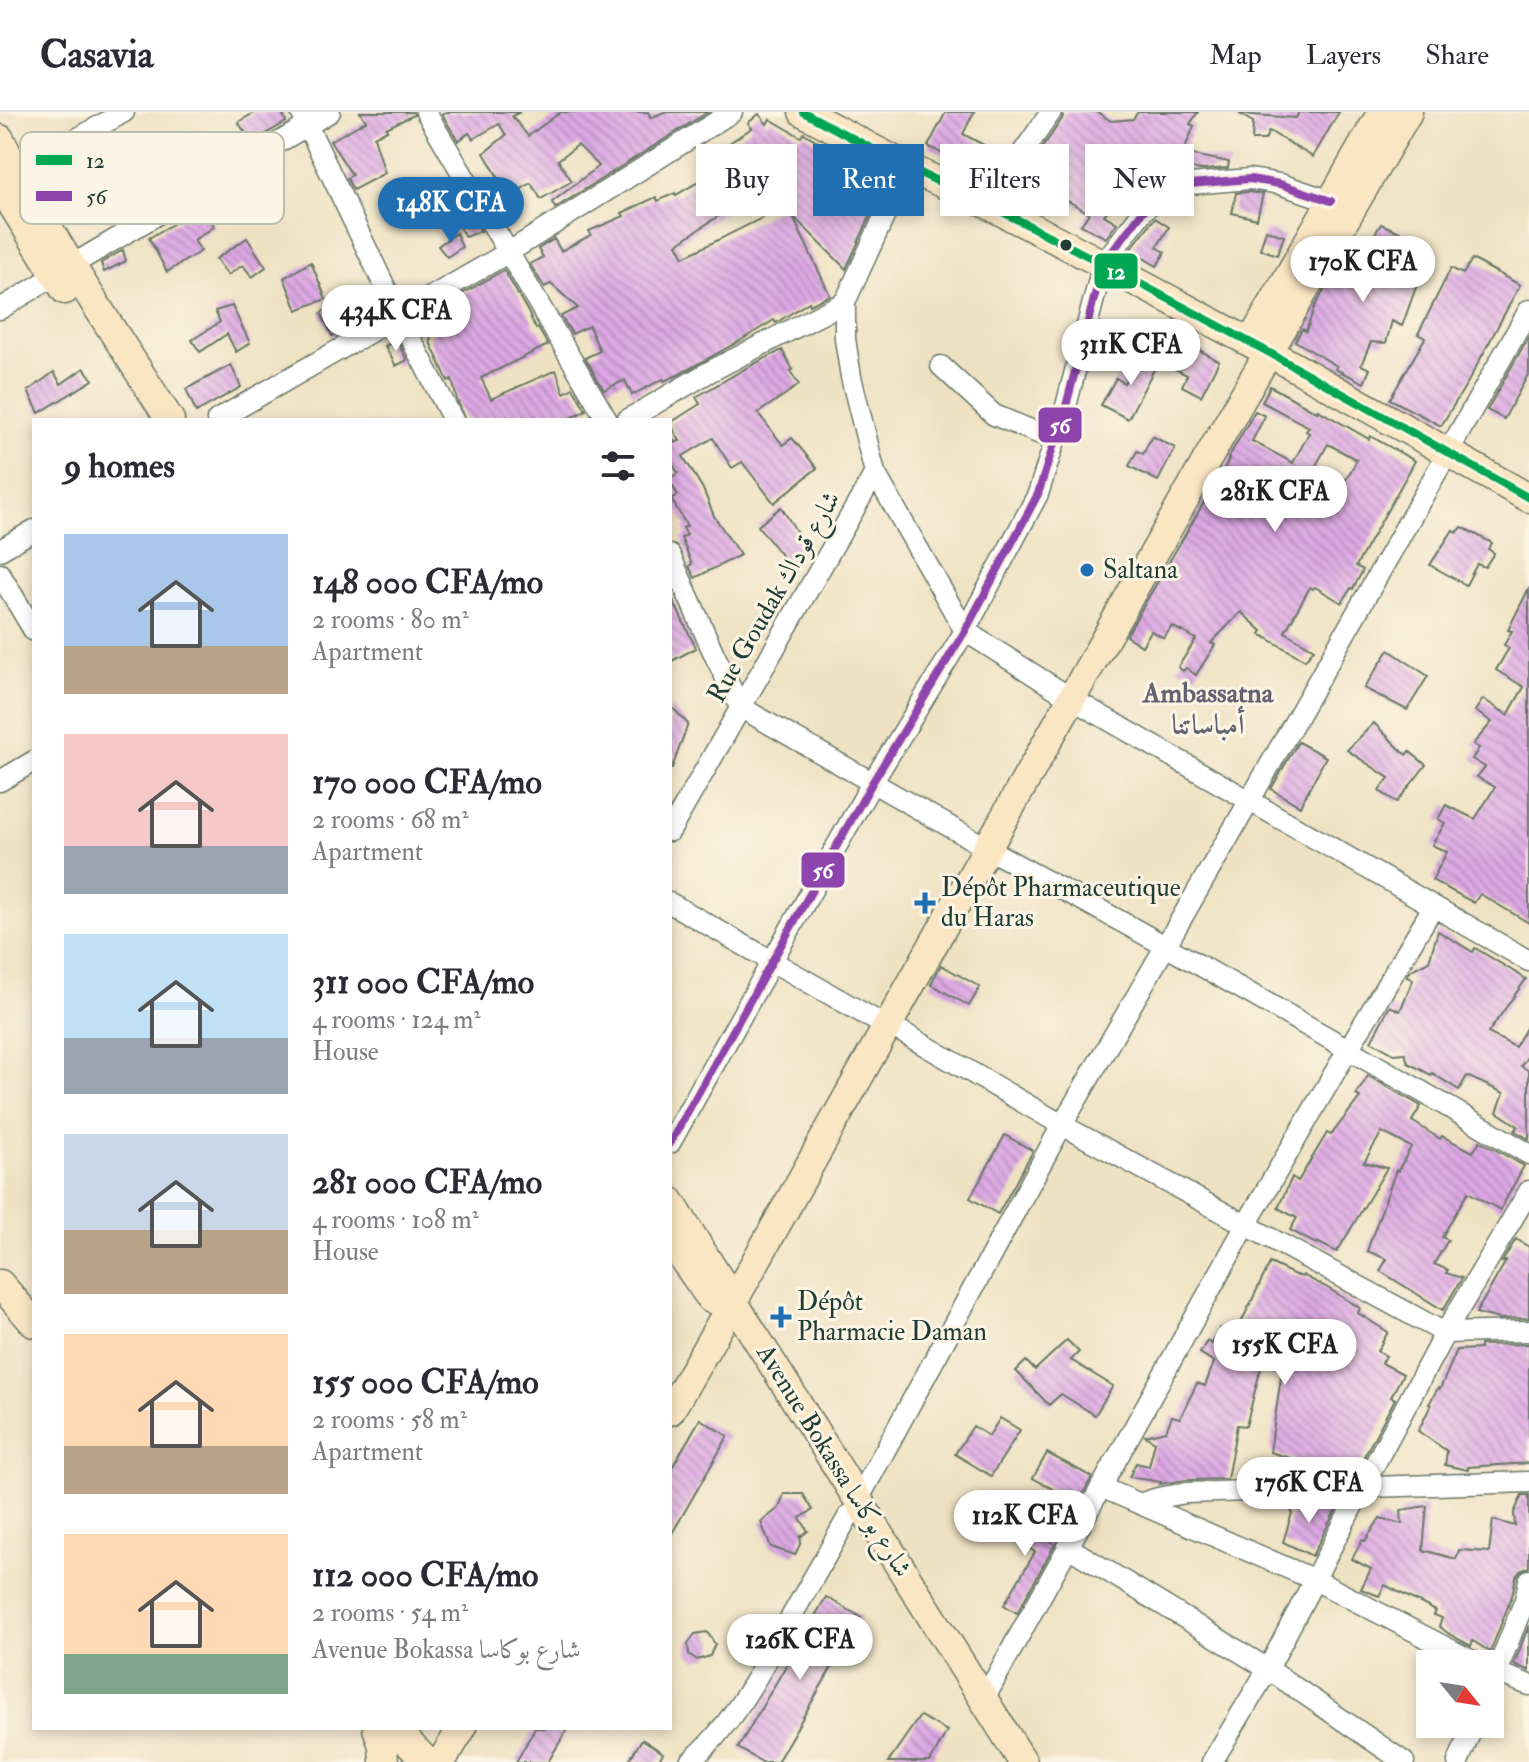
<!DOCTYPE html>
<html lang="en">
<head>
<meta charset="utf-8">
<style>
	:root { --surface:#fff; --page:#f2f2f3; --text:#2b2b33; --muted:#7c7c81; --line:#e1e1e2; --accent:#1f6fb2 }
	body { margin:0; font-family:"IM FELL Double Pica",Amiri,serif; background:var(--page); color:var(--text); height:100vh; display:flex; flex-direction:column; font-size:30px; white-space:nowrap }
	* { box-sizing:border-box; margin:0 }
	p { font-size:26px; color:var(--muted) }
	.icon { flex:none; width:44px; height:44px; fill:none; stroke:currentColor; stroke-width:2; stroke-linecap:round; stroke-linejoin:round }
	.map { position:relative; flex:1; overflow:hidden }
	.details { position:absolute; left:32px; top:306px; width:640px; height:1312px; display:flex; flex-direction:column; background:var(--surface); border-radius:0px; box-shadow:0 4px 12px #0003 }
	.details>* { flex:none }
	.banner { position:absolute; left:696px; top:32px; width:712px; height:72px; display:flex; gap:16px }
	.needle { width:52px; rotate:120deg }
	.controls { position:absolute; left:1416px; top:1538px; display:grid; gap:16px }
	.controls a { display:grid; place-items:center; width:88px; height:88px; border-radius:0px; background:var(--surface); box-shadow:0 4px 12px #0003; font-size:40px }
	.price { position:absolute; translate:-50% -68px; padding:0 18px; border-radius:28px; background:#fff; color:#222; font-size:26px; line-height:52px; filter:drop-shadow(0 2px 4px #0008) }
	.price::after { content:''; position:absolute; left:50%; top:48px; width:24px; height:18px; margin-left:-12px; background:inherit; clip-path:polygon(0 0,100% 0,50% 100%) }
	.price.on { background:var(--accent); color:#fff }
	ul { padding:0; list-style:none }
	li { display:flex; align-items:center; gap:24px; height:200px; padding:0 32px }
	li span { display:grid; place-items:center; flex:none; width:224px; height:160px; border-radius:0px; color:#555 }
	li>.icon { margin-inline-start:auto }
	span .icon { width:96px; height:96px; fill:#fffc; stroke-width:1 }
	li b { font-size:34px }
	h2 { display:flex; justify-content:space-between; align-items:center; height:96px; padding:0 32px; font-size:34px }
	.chip { padding:0 28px; border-radius:0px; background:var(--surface); box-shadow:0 4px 12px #0003; font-size:28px; line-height:72px }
	.chip.on { background:var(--accent); color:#fff }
	header { display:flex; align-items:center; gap:48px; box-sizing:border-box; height:112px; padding:0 40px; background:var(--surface); border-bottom:2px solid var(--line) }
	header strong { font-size:38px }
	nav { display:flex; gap:44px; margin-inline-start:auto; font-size:28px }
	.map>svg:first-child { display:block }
	.building { fill:url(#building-back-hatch); fill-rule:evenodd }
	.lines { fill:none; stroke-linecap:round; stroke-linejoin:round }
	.street-casing { stroke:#687766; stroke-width:23 }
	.secondary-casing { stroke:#687766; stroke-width:31 }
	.street { stroke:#fff; stroke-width:20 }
	.secondary { stroke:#fbe6c4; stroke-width:28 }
	.bus-1-casing { stroke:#fcf5e5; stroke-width:14 }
	.bus-2-casing { stroke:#fcf5e5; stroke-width:14 }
	.bus-1 { stroke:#00a651; stroke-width:8 }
	.bus-2 { stroke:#8e44ad; stroke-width:8 }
	.bus-dot { fill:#1f3d34; stroke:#fcf5e5; stroke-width:3 }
	.poi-dot { fill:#1f6fb2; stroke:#fcf5e5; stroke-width:3 }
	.labels { text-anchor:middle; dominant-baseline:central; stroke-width:6; stroke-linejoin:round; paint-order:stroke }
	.poi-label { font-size:26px; fill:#1f3d34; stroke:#fcf5e5; text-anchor:start }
	.street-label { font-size:26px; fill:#1f3d34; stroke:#fcf5e5 }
	.neighbourhood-label { font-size:28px; font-weight:bold; fill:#626272; stroke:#fcf5e5 }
	.key { fill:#fcf5e5; stroke:#babeb0; stroke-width:2 }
	.key-label { font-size:22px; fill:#1f3d34 }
	.line-badge { stroke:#fcf5e5; stroke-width:3 }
	.badge-label { font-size:22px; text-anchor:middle; font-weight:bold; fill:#fff }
</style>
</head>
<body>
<header>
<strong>Casavia</strong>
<nav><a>Map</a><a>Layers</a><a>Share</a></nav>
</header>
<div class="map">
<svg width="1529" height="1650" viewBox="0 0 1529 1650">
	<defs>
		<pattern id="building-back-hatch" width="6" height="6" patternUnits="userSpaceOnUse" patternTransform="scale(2)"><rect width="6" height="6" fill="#dda7e4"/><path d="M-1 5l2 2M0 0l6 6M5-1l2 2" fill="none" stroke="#b389ba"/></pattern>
	</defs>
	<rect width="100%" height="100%" fill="#fcf5e5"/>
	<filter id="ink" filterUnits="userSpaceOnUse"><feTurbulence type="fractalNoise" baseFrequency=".0125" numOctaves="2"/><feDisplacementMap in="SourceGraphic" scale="16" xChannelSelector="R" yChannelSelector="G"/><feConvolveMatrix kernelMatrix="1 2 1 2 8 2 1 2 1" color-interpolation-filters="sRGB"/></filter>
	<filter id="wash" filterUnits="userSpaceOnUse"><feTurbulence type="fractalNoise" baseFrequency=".006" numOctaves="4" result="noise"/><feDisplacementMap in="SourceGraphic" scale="32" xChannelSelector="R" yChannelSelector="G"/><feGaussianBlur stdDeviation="1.8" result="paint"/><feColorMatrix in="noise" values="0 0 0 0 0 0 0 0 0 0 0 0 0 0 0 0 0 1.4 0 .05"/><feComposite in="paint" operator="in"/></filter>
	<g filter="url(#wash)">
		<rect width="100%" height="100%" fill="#efe2c3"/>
		<g id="blocks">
			<!-- building -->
			<g class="building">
				<polygon points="256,0 282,0 286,10 252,30 238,10"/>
				<polygon points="360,0 413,0 414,3 386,16 387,18 374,25 385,61 353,78 347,66 352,63 330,29 366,9"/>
				<polygon points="446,0 520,0 512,4 528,24 561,0 648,0 651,6 664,0 708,0 555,96 552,90 599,54 578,33 558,48 572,69 541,87 531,71 510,84 509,82 503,85 492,69 498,65 484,41 506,23 499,12 473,27 469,21 458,29 442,2"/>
				<polygon points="946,0 974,0 963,22 995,39 982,63 928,34"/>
				<polygon points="1064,0 1097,0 1111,9 1133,7 1138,0 1198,0 1190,12 1194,14 1183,41 1229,50 1228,56 1203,58 1165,54 1100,37 1134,68 1104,103 1117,111 1106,126 1081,113 1089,101 1052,80 1045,92 1015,75 1062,7"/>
				<polygon points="1299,0 1339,0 1313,45 1269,19 1265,28 1252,28 1253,10 1239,2 1296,6"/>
				<polygon points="759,2 767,12 770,7 801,25 804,21 817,29 815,31 842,51 844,47 884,74 846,157 792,103 830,183 810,193 809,190 776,211 774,208 738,230 678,263 664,269 663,267 632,283 625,268 604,278 585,246 600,239 589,214 572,222 561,204 578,196 551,172 544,175 530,152 543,145 538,137 554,127 561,139 591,123 589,119 624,104 622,101 656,85 658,89 675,81 676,83 703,67 700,60 725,48 748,84 677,132 684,145 790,92 728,32 752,16 748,11"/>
				<polygon points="1249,80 1263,82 1257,107 1232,101 1236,81"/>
				<polygon points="205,91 214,115 194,128 201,139 167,160 149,126 191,101 190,98"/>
				<polygon points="470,100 481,119 465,125 455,107"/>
				<polygon points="1155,106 1169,115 1157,135 1165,140 1157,154 1130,138"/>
				<polygon points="1381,112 1402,121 1397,135 1425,150 1402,214 1392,209 1386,231 1371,230 1361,253 1370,257 1364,271 1335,257 1337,254 1295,229 1302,217 1306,219 1315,194 1342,148 1354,155"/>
				<polygon points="1266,118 1284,124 1277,143 1260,137"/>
				<polygon points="456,121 462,135 447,145 438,134"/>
				<polygon points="247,126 266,155 252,165 243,153 228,163 216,147"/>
				<polygon points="123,138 126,149 104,160 101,151"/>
				<polygon points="1472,147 1520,173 1469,268 1441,314 1390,287 1425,226 1418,222 1451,156 1463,162"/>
				<polygon points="311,150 326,187 297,198 284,166"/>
				<polygon points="504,158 528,200 536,217 538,216 548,233 481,266 491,287 556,258 564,281 573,276 586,298 567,308 509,308 507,305 501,308 466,308 457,288 452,267 448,269 430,230 434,198"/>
				<polygon points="335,192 347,218 332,224 321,201"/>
				<polygon points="232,194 250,231 236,240 227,222 200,240 192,228 220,210 215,199"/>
				<polygon points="1529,224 1529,261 1504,307 1487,298"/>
				<polygon points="397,228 407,248 396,254 385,234"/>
				<polygon points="1188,232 1219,249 1201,284 1182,274 1187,263 1175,257"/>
				<polygon points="782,238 793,258 790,259 799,273 758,301 783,333 792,326 817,356 774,391 742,350 732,356 713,326 683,344 703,377 714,404 740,443 695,466 689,454 692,452 681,426 687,423 683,416 687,414 671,387 678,383 670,370 670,366 678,361 672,351 670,352 670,322 675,331 680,329 670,311 700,292 696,285 750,254"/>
				<polygon points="1142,239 1159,248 1128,307 1101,293 1116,266 1124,271"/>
				<polygon points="231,253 241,275 196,300 186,277"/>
				<polygon points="84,256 93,268 39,301 28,279 54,260 61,272"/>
				<path d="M1270,274L1317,300L1318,298L1369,327L1370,324L1415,349L1356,454L1363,458L1353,477L1351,476L1342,491L1315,475L1313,477L1310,475L1285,520L1314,537L1305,548L1260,522L1262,519L1241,500L1211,531L1215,533L1196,563L1186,556L1183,559L1178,555L1196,527L1172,514L1164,526L1151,519L1142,534L1126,524L1207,385L1209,386L1229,347L1228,346L1255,299L1265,304L1252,329L1293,351L1309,321L1306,319L1309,315L1262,290ZM1328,332L1357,348L1339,380L1310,364Z"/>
				<polygon points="1152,324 1175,336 1158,369 1129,354 1137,339 1143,342"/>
				<polygon points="781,395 807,436 789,453 758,414"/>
				<polygon points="1462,415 1492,431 1488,437 1494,441 1485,455 1477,452 1466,473 1430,453 1453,418 1457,421"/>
				<polygon points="1529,476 1529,811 1480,782 1474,791 1432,768 1447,740 1432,733 1445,711 1438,707 1446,693 1475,707 1495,675 1477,665 1485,655 1472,647 1479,636 1473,632 1492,610 1475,599 1483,587 1508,603 1524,575 1496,558 1509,536 1504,533 1512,519 1508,518"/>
				<polygon points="670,482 696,536 670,550"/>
				<polygon points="1389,538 1428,564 1407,598 1364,576"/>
				<polygon points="670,593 688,612 672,656 670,656"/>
				<polygon points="1374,611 1406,643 1409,639 1426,653 1397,690 1379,679 1389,666 1347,638"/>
				<polygon points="1298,630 1326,645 1300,694 1271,677"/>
				<polygon points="1438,819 1473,840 1475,836 1526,867 1488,921 1515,935 1529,911 1529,942 1521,954 1529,959 1529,1027 1515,1019 1518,1014 1497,1000 1504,981 1467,964 1459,978 1432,961 1431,963 1408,951 1405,941 1394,942 1371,929 1390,894 1400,899 1413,868 1407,864 1411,858 1429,849"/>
				<polygon points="941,853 980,875 969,894 931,872"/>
				<polygon points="1368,964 1421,994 1412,1009 1440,1027 1442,1024 1473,1040 1480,1029 1524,1054 1500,1098 1468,1080 1442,1125 1448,1128 1434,1152 1448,1158 1446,1161 1462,1166 1443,1198 1380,1159 1387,1147 1367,1139 1396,1058 1398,1059 1411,1035 1382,1020 1364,1050 1387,1056 1337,1140 1317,1130 1316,1132 1290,1118 1297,1106 1278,1096 1292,1065 1298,1069 1327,1021 1331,1023 1360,985 1356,983"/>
				<polygon points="1005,1023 1033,1039 998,1102 970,1086"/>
				<polygon points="1516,1127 1529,1135 1529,1206 1500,1207 1476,1201 1506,1149 1502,1150"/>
				<polygon points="1270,1151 1297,1164 1297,1163 1302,1165 1303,1163 1326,1175 1360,1196 1358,1201 1388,1220 1377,1239 1386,1244 1382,1251 1403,1262 1391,1285 1395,1287 1354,1363 1316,1364 1317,1357 1311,1357 1312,1353 1270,1340 1287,1224 1270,1220 1246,1314 1237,1313 1227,1367 1186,1368 1160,1372 1161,1370 1129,1365 1136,1351 1149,1354 1155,1330 1145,1324 1166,1319 1172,1304 1180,1306 1197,1271 1205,1274 1214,1250 1200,1241 1207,1229 1212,1232 1220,1216 1235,1223"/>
				<polygon points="1067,1228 1079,1240 1071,1248 1113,1274 1095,1303 1061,1282 1049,1293 1016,1259 1026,1249 1035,1258"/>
				<polygon points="1529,1232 1529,1351 1468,1355 1468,1358 1445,1353 1447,1339 1418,1319 1431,1293 1429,1292 1438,1276 1440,1277 1457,1238 1480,1237 1480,1233"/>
				<polygon points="1000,1306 1020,1318 991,1364 955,1342 973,1314 989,1324"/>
				<polygon points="700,1307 728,1324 670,1425 670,1359"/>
				<polygon points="1047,1341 1092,1365 1078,1391 1033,1366"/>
				<polygon points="784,1382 803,1382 813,1398 800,1406 808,1419 800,1425 801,1430 795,1443 771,1435 761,1410 779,1396"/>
				<polygon points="1522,1383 1529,1383 1529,1455 1520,1459 1516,1465 1512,1484 1490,1540 1473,1529 1471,1534 1449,1522 1439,1514 1442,1506 1434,1503 1436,1499 1385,1473 1379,1484 1361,1477 1371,1457 1352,1447 1362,1428 1365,1429 1380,1406 1402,1412 1401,1398 1427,1394 1423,1438 1456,1447 1459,1438 1489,1440 1493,1408 1515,1414 1514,1401"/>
				<polygon points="1340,1390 1312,1444 1283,1430 1292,1401 1291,1391"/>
				<polygon points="1005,1402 1055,1432 1017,1501 1004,1493 1035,1440 994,1414 1001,1403 1003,1404"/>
				<polygon points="826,1485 861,1505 777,1650 762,1650 738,1636"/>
				<polygon points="1529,1513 1529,1559 1514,1552"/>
				<polygon points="707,1520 715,1532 710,1544 697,1548 689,1542 688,1532 695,1522"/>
				<polygon points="920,1604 947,1619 930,1650 888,1650"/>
				<polygon points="535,1616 568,1616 548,1650 516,1650"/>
				<polygon points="642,1627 663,1641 658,1650 628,1650"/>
			</g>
		</g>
	</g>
	<g filter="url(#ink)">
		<use href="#blocks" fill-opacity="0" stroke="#687766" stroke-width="2"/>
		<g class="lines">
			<!-- street casing -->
			<g class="street-casing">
				<g id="street">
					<polyline points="301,0 399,204 453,308"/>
					<polyline points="426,0 607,308"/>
					<polyline points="907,55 845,190 845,227 851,265 875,361 965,519 1072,587 1529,849"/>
					<polyline points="17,61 124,0"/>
					<polyline points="987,92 1051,0"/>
					<polyline points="72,153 330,0"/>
					<polyline points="0,197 56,163"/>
					<polyline points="941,254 994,303 1055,328"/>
					<polyline points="217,308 509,140 732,0"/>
					<polyline points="627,308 709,260 845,190"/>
					<polyline points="0,438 34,418"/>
					<polyline points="670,443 715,544 740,595 975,729"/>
					<polyline points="0,462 34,519"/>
					<polyline points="0,669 34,649"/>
					<polyline points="670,719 875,361"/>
					<path d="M988,737C1170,835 1350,937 1529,1042"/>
					<polyline points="670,791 875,908"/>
					<polyline points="888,912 1062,1013 1445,1221 1529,1219"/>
					<polyline points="670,1031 872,671 965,519 1038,382 1066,294 1103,152 1143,99 1162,82 1190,72 1250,67 1280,72 1331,89"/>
					<polyline points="1101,1375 1315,1468 1478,1552"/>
					<polyline points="858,1388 1062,1013 1250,688 1529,198"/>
					<polyline points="1142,1391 1158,1386 1186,1381 1529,1370"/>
					<polyline points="1068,1435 1268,1557 1404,1650"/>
					<polyline points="1490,1558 1529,1573"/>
					<polyline points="1490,1576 1525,1488 1529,1468"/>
					<polyline points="983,1589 1246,1113 1349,936 1433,795"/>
					<path d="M690,1650C730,1616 757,1566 782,1521C804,1482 827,1443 849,1403"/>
					<polyline points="1212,1650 1268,1557 1362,1376 1445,1221 1529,1079"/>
					<polyline points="1458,1650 1474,1612"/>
				</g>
			</g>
			<!-- secondary casing -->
			<g class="secondary-casing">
				<g id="secondary">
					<polyline points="803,0 907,55 987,92 1103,152 1268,240 1529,386"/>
					<path d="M0,27C48,125 112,216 170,308"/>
					<polyline points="0,73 65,178"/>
					<polyline points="1254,225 1382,0"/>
					<polyline points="670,1089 1023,1650"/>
					<polyline points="670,1128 711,1187"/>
					<polyline points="0,1172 34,1211"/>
					<path d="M670,1299C745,1172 815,1042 888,913C1059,608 1231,302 1408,0"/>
					<polyline points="377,1616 383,1634 384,1650"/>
					<polyline points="394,1616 427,1650"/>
					<polyline points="441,1650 462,1616"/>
				</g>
			</g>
			<!-- street -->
			<use href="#street" class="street"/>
			<!-- secondary -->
			<use href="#secondary" class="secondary"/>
			<!-- bus-1 casing -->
			<g class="bus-1-casing">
				<polyline id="bus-1" points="803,0 907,55 987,92 1103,152 1268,240 1529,386"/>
			</g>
			<!-- bus-2 casing -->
			<g class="bus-2-casing">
				<polyline id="bus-2" points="670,1031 872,671 965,519 1038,382 1066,294 1103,152 1143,99 1162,82 1190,72 1250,67 1280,72 1331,89"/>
			</g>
			<!-- bus-1 -->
			<use href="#bus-1" class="bus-1"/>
			<!-- bus-2 -->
			<use href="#bus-2" class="bus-2"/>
		</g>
	</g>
	<!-- markers -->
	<circle class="bus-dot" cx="1066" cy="133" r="7"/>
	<g class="poi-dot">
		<circle cx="1087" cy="458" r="8"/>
		<path d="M921 779h8v8h8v8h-8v8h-8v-8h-8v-8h8z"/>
		<path d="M777 1193h8v8h8v8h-8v8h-8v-8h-8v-8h8z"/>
	</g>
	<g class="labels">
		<!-- poi labels -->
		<g class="poi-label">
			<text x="1103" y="458">Saltana</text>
			<text x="941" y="776">Dépôt Pharmaceutique<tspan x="941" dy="30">du Haras</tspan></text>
			<text x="797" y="1190">Dépôt<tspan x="797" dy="30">Pharmacie Daman</tspan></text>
		</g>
		<!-- street labels -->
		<g class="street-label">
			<text transform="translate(774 485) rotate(-60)">Rue Goudak شارع قوداك</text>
			<text transform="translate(834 1349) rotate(58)">Avenue Bokassa شارع بوكاسا</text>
		</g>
		<!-- neighbourhood labels -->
		<g class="neighbourhood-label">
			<text x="1208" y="581">Ambassatna<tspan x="1208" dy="32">أمباساتنا</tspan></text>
		</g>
	</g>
	<!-- legend -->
	<rect x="20" y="20" width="264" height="92" rx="12" class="key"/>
	<rect x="36" y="43" width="36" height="10" fill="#00a651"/>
	<rect x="36" y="79" width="36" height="10" fill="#8e44ad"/>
	<g class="key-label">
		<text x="86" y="56">12</text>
		<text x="86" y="92">56</text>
	</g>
	<g class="line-badge">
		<rect x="1093" y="140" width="46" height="38" rx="8" fill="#00a651"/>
		<rect x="1037" y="294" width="46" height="38" rx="8" fill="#8e44ad"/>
		<rect x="800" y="739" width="46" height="38" rx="8" fill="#8e44ad"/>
	</g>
	<g class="badge-label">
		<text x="1116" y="167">12</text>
		<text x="1060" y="321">56</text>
		<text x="823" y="766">56</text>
	</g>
</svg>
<div class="controls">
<a><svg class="needle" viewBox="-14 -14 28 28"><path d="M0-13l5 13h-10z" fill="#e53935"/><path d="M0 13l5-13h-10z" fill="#7c7c81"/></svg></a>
</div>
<b class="price on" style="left:451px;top:133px">148K CFA</b>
<b class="price" style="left:1363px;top:192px">170K CFA</b>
<b class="price" style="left:396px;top:241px">434K CFA</b>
<b class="price" style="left:1131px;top:275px">311K CFA</b>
<b class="price" style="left:1275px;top:422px">281K CFA</b>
<b class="price" style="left:1285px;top:1275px">155K CFA</b>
<b class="price" style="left:1309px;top:1413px">176K CFA</b>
<b class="price" style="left:1025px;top:1446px">112K CFA</b>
<b class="price" style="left:800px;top:1570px">126K CFA</b>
<div class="banner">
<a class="chip">Buy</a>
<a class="chip on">Rent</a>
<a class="chip">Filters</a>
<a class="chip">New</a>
</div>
<section class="details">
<h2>9 homes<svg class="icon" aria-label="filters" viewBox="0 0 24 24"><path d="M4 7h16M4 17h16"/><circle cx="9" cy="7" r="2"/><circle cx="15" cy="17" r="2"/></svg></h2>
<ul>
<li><span style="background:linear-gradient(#a9c7e8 70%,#b9a48a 0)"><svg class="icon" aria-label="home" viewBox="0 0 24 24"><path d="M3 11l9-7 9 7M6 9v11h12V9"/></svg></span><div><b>148 000 CFA/mo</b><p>2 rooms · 80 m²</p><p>Apartment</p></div></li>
<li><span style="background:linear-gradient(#f6c9c9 70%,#9aa5b1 0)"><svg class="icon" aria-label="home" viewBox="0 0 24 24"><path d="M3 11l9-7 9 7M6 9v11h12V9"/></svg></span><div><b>170 000 CFA/mo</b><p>2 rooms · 68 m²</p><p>Apartment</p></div></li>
<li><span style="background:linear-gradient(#bfe0f5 65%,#9aa5b1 0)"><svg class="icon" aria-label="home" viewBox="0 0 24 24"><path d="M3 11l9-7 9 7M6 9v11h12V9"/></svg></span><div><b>311 000 CFA/mo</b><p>4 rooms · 124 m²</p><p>House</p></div></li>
<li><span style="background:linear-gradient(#c9d6e8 60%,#b9a48a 0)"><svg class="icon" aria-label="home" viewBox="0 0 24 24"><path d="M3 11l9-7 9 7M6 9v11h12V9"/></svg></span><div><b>281 000 CFA/mo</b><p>4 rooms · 108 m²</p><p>House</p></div></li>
<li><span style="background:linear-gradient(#ffd9b3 70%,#b9a48a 0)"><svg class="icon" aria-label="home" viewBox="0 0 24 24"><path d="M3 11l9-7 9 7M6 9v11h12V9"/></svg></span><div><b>155 000 CFA/mo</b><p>2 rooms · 58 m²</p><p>Apartment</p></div></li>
<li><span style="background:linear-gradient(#ffd9b3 75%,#7fa58c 0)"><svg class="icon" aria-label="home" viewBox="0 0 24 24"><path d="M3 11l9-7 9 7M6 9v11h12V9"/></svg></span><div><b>112 000 CFA/mo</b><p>2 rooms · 54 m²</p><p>Avenue Bokassa شارع بوكاسا</p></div></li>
</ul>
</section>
</div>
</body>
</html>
